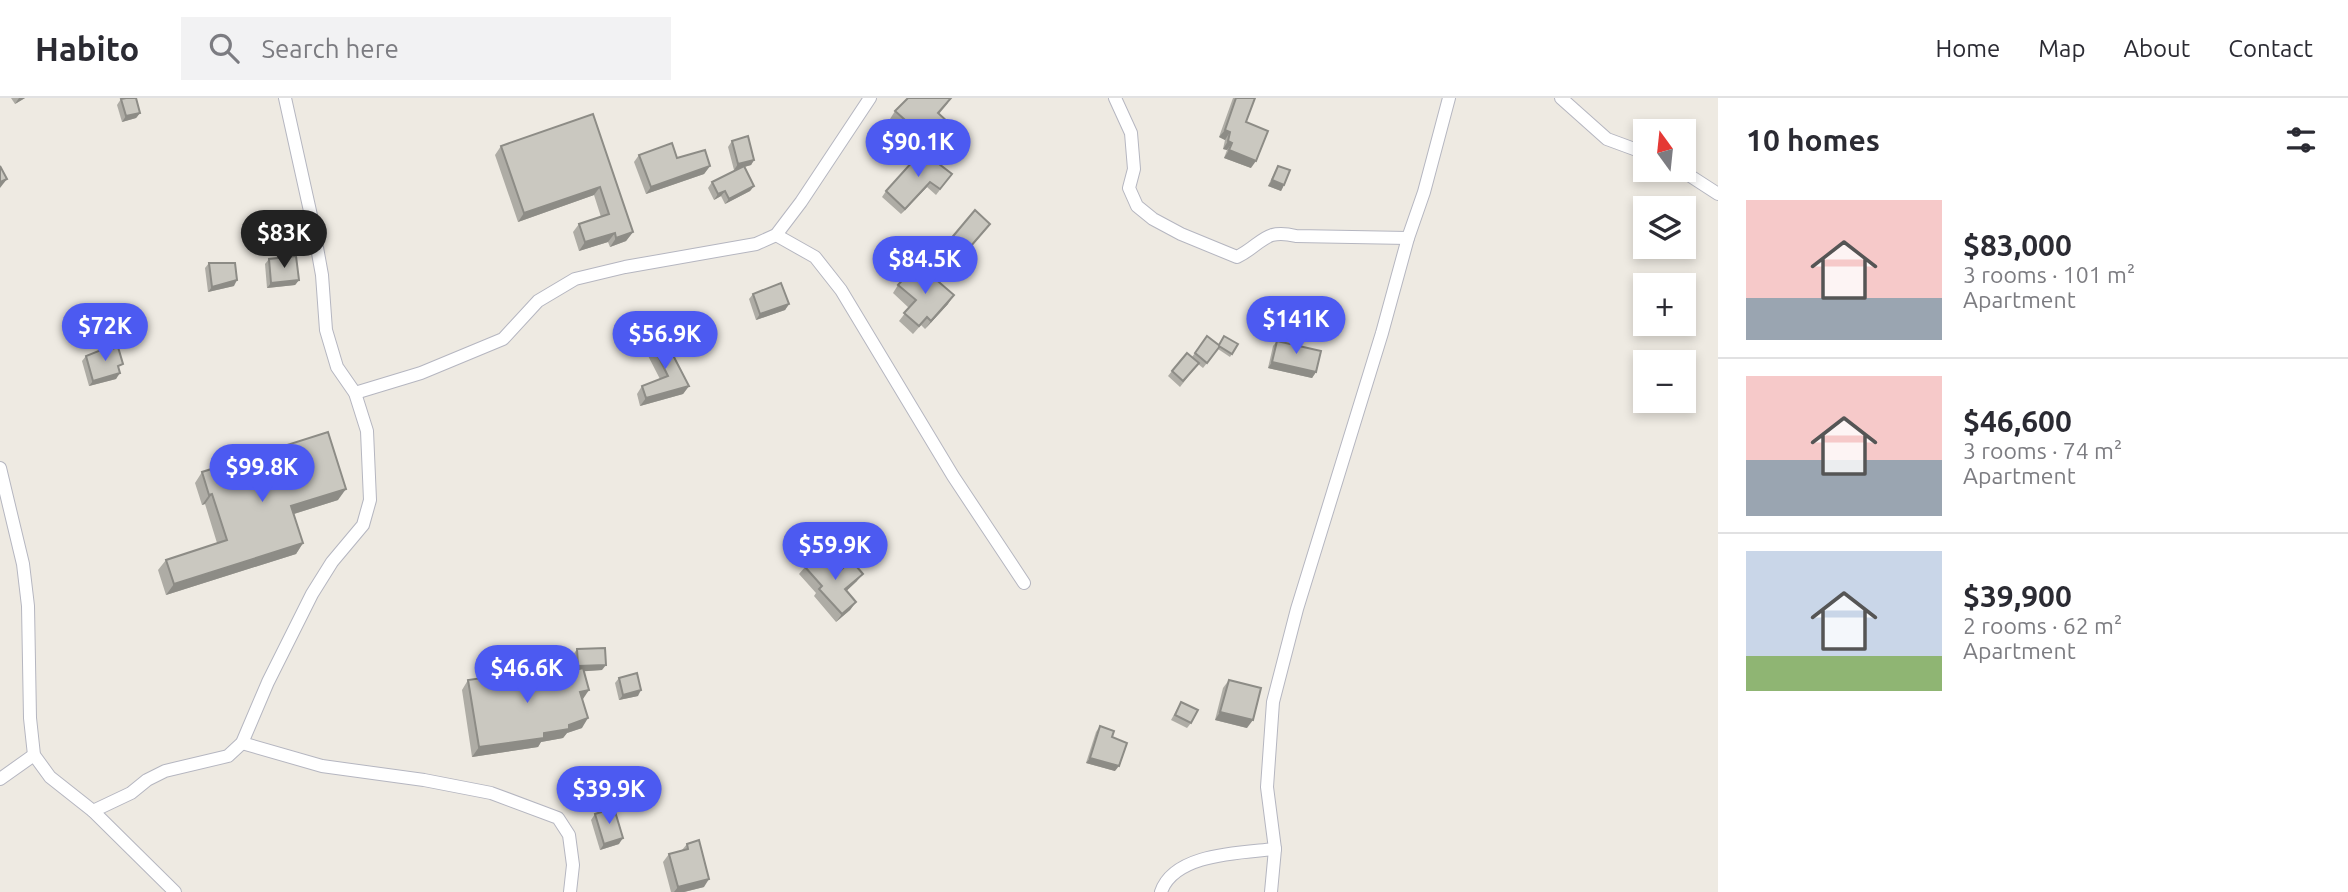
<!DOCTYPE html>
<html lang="en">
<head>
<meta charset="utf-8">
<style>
	:root { --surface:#fff; --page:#f2f2f3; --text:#2b2b33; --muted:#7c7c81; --line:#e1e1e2; --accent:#4c5af1 }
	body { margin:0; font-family:Ubuntu,sans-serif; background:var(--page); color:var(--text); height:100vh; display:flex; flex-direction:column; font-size:26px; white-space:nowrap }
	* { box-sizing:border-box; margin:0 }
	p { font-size:23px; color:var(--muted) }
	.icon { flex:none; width:38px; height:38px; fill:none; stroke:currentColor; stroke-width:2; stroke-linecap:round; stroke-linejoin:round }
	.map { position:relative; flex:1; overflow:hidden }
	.sheet { display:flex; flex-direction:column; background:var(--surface); width:630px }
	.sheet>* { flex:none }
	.needle { width:46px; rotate:345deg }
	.controls { position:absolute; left:1633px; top:21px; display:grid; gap:14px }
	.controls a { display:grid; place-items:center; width:63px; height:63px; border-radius:0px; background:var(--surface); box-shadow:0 4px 10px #0003; font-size:35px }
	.price { position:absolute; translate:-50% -60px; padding:0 16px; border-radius:24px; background:var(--accent); color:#fff; font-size:23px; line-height:46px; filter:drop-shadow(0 2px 4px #0008) }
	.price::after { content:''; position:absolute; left:50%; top:42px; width:21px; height:16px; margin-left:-10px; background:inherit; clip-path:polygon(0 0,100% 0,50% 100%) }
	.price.on { background:#222; color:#fff }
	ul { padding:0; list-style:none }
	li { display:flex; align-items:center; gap:21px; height:175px; padding:0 28px }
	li+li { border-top:2px solid var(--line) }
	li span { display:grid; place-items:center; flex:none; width:196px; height:140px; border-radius:0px; color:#555 }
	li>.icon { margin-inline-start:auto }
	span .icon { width:84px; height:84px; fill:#fffc; stroke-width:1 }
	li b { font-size:30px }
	h2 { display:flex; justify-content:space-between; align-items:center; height:84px; padding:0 28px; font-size:30px }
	header { display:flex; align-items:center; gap:42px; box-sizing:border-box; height:98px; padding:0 35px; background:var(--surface); border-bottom:2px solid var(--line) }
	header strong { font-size:33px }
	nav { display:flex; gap:38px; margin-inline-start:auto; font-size:24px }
	.search { width:490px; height:63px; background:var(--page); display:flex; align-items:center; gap:18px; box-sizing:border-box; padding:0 24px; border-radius:0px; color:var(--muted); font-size:26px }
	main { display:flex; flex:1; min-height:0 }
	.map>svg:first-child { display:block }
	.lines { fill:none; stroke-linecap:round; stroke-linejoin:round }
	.minor-casing { stroke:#b5b6c0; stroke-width:14 }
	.minor { stroke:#fff; stroke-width:12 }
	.wall { fill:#aeaca5 }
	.shaded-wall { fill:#8d8c86 }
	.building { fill:#cac8c0; stroke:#8d8c86; stroke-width:2 }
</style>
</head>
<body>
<header>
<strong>Habito</strong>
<div class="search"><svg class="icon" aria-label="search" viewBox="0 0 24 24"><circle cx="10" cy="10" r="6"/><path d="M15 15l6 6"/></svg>Search here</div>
<nav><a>Home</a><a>Map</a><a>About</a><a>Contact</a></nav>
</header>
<main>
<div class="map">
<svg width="1718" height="794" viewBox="0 0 1718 794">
	<rect width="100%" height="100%" fill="#eeeae2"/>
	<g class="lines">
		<!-- minor casing -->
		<g class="minor-casing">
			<g id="minor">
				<path d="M1115,0L1131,35L1134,71L1129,90L1137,108L1153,121L1181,136L1237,159C1263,146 1264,130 1296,138L1408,140"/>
				<polyline points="1561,0 1607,41 1645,55"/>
				<polyline points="1681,72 1718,96"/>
				<polyline points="776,137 815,159 841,192 953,378 1024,485"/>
				<polyline points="355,295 421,275 503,241 538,203 575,181 625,169 756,146 776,137 801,104 870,0"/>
				<polyline points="0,370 23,466 28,508 30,620 34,657 50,679 93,713 175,794"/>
				<polyline points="242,645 322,668 424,682 491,695 558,720 569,737 573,767 570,794"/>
				<polyline points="0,681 34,657"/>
				<polyline points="93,713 131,695 147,682 165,673 228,658 242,645 268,584 312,496 332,464 363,427 370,402 367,333 355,295 337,269 326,232 322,177 312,122 285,0"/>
				<path d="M1161,794C1174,755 1241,755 1275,751"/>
				<polyline points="1271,794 1275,751 1267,689 1273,604 1297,511 1382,235 1408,140 1424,94 1449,0"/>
			</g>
		</g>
		<!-- minor -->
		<use href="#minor" class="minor"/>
	</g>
	<!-- wall -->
	<g class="wall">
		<polygon points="11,0 25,0 15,6"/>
		<polygon points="1233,0 1255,0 1246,24 1251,70 1224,60 1227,52 1223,51 1225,42 1219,39"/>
		<polygon points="121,1 140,15 136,20 122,24 117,7"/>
		<polygon points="948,5 939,16 949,25 943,33 925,53 890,21 895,13"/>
		<polygon points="593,16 633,134 626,143 610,149 608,144 579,153 573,134 579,126 601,119 594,97 518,124 495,57 501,48"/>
		<polygon points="732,43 754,62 751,67 744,69 754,88 750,93 725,106 721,98 714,102 708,90 712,84 739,70 734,72 728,49"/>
		<polygon points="639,57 677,60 710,68 704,76 646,96 634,64"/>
		<polygon points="1278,68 1284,87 1281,93 1268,88 1275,73"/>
		<polygon points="952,76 936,97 927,89 901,116 882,99 886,93"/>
		<polygon points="986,131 960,161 945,148 949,143"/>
		<polygon points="269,161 299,182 295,187 267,190 265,166"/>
		<polygon points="209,165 234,188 208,194 205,170"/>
		<polygon points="898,187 948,206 925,231 921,227 913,236 899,223 909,210 893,195"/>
		<polygon points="753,196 789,206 785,212 756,222 749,201"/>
		<polygon points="1207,238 1218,247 1238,246 1230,259 1218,251 1203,270 1198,266 1180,289 1168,278 1172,273 1192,259"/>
		<polygon points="650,242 689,288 683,296 640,308 637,296 642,288 660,281 644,250"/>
		<polygon points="1277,243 1316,274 1312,280 1268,270 1273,248"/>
		<polygon points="86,258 119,272 116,281 89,288 82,263"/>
		<polygon points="202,374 338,402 294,416 303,445 296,456 166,497 158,472 166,462 217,445 205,406 202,407 195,385"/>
		<polygon points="829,468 857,483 846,493 856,504 850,512 836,524 814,498 816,495 799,476 805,469"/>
		<polygon points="577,551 602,572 584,573 582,630 567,635 563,640 541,644 538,649 472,659 462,592 468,582 560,576 574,572 573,557"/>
		<polygon points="619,580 638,598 619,602 615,585"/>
		<polygon points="1229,582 1247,630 1215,622 1223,590"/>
		<polygon points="1181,604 1191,625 1187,630 1171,622"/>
		<polygon points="1100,628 1112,639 1115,673 1086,665 1096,634"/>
		<polygon points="595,716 619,746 600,752 591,722"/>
		<polygon points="687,746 704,789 684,794 671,794 663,764 669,756 682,752"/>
	</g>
	<!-- shaded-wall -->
	<g class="shaded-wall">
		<polygon points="19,0 25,0 15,6"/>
		<polygon points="140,15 136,20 122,24 126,18"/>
		<polygon points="949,25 943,33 925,53 931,45"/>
		<polygon points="1225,32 1230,34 1225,42 1219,39"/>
		<polygon points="1228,43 1232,45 1227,52 1223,51"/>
		<polygon points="1229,52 1256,63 1251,70 1224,60"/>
		<polygon points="754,62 751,67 734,72 738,66"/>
		<polygon points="710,68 704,76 646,96 651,89"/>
		<polygon points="7,81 0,90 0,84"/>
		<polygon points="1272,82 1284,87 1281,93 1268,88"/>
		<polygon points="930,84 927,89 901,116 905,111"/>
		<polygon points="754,88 750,93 725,106 729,101"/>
		<polygon points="600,89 594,97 518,124 524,115"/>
		<polygon points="725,93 721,98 714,102 718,96"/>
		<polygon points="633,134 626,143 610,149 616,140"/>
		<polygon points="615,135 608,144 579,153 585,144"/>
		<polygon points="237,182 234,188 208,194 212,189"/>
		<polygon points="299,182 295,187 267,190 271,185"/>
		<polygon points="954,197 948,206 925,231 931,223"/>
		<polygon points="789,206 785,212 756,222 760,216"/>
		<polygon points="1272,264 1316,274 1312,280 1268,270"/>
		<polygon points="120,275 116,281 89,288 93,283"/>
		<polygon points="689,288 683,296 640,308 646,300"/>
		<polygon points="346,391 338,402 284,419 291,408"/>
		<polygon points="212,396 205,406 202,407 209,397"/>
		<polygon points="303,445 296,456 166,497 174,486"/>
		<polygon points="863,476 857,483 840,499 845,491"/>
		<polygon points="856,504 850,512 836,524 842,516"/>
		<polygon points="606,567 602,572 574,574 578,568"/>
		<polygon points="589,592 583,601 580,594"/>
		<polygon points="641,592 638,598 619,602 623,597"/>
		<polygon points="1220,614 1253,622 1247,630 1215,622"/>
		<polygon points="588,620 582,630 567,635 563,640 541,644 538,649 472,659 479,649 544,635"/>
		<polygon points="1090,660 1119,668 1115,673 1086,665"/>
		<polygon points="623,740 619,746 600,752 604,746"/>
		<polygon points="709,781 704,789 684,794 674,794 678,789"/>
	</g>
	<!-- building -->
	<g class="building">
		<polygon points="126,0 136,0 140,15 126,18 121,1"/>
		<polygon points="908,0 951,0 938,15 949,25 931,45 895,13"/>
		<polygon points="1236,0 1255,0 1246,24 1268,33 1256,63 1229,52 1232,45 1228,43 1230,34 1225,32"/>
		<polygon points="593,16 633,134 616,140 615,135 585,144 579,126 609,116 600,89 524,115 501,48"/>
		<polygon points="748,38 754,62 738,66 732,43"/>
		<polygon points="672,45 677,60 705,52 710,68 651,89 639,57"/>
		<polygon points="922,53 952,76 940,91 930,84 905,111 886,93"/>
		<polygon points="0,68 7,81 0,84"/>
		<polygon points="744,68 754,88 729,101 725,93 718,96 712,84"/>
		<polygon points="1278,68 1290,72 1284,87 1272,82"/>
		<polygon points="975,112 990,126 964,156 949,143"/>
		<polygon points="296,158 299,182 271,185 269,161"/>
		<polygon points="209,165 235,165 237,182 212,189"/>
		<polygon points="915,168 924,176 926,173 954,197 931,223 927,219 919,228 904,215 916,202 898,187"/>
		<polygon points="781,185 789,206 760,216 753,196"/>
		<polygon points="662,236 689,288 646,300 642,288 668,278 650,242"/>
		<polygon points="1207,238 1220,248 1207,265 1195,255"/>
		<polygon points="1224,238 1238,246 1232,256 1219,248 1219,247"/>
		<polygon points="1277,243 1321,253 1316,274 1272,264"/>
		<polygon points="111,248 112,251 118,249 123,266 118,268 120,275 93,283 86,258"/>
		<polygon points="1187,255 1199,265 1183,283 1172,273"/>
		<polygon points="328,334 346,391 291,408 303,445 174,486 166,462 227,442 212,396 209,397 202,374"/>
		<polygon points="819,457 829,468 832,466 839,474 851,462 863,476 845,491 856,504 842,516 819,491 822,488 805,469"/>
		<polygon points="605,550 606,567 578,568 577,551"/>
		<polygon points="559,569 560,576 583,570 589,592 580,594 588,620 569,627 569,631 544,635 544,640 479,649 468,582"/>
		<polygon points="637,575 641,592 623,597 619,580"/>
		<polygon points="1229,582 1261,590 1253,622 1220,614"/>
		<polygon points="1181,604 1198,612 1191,625 1175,617"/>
		<polygon points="1100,628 1114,633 1112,639 1127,645 1119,668 1090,660"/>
		<polygon points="614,710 623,740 604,746 595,716"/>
		<polygon points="699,742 709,781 678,789 669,756 688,751 687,746"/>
	</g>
</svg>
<div class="controls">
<a><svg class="needle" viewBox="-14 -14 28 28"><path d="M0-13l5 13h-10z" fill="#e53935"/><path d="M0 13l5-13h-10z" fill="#7c7c81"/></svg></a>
<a><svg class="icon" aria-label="layers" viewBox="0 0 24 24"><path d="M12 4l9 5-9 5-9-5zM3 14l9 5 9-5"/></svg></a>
<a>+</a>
<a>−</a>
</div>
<b class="price" style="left:918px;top:81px">$90.1K</b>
<b class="price on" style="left:284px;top:172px">$83K</b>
<b class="price" style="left:925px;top:198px">$84.5K</b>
<b class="price" style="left:1296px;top:258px">$141K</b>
<b class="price" style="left:105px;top:265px">$72K</b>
<b class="price" style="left:665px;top:273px">$56.9K</b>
<b class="price" style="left:262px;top:406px">$99.8K</b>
<b class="price" style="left:835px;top:484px">$59.9K</b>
<b class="price" style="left:527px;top:607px">$46.6K</b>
<b class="price" style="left:609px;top:728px">$39.9K</b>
</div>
<section class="sheet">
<h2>10 homes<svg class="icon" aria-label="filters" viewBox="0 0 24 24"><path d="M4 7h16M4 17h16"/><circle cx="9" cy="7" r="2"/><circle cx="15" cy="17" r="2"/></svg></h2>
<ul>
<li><span style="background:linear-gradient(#f6c9c9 70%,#9aa5b1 0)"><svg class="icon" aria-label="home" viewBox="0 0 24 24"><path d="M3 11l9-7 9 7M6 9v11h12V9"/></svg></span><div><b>$83,000</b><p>3 rooms · 101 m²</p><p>Apartment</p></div></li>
<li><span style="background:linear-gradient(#f6c9c9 60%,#9aa5b1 0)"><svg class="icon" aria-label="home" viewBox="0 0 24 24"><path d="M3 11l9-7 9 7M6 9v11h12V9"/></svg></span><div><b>$46,600</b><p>3 rooms · 74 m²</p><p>Apartment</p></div></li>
<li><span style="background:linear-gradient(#c9d6e8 75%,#8fb573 0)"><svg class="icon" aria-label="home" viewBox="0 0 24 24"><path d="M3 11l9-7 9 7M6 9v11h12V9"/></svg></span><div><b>$39,900</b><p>2 rooms · 62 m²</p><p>Apartment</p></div></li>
</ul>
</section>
</main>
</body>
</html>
